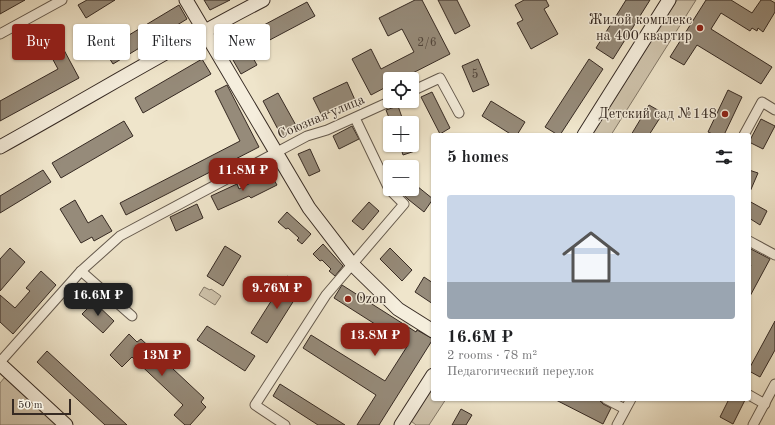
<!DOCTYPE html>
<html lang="en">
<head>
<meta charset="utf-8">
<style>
	:root { --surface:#fff; --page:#f6f6f6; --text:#202124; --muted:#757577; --line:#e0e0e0; --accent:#8f2418 }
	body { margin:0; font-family:"Old Standard TT",serif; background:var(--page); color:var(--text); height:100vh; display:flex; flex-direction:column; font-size:15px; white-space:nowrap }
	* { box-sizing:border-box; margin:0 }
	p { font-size:13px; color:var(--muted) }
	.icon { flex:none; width:22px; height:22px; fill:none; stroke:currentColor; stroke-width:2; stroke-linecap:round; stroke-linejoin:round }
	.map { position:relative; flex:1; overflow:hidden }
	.side { position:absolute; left:431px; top:133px; width:320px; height:268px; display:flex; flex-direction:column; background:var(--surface); border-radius:4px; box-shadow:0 1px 3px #0004 }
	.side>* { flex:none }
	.top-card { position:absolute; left:12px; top:24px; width:359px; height:36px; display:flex; gap:8px }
	.tools { position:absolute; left:383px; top:72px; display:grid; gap:8px }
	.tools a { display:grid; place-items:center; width:36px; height:36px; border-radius:4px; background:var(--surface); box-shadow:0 1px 3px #0004; font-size:20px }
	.scale { position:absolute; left:12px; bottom:10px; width:59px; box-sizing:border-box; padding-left:4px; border:2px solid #362a23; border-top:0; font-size:11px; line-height:14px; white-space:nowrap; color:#362a23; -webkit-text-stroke:3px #f5eedd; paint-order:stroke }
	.price { position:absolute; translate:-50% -34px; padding:0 9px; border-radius:8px; background:var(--accent); color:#fff; font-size:13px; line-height:26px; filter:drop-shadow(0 1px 2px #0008) }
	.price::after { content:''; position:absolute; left:50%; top:24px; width:12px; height:9px; margin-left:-6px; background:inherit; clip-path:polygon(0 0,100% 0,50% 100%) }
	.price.active { background:#222; color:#fff }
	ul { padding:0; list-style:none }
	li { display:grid; align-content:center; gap:8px; height:212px; padding:0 16px }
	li+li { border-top:1px solid var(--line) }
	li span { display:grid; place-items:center; height:124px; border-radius:4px; color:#555 }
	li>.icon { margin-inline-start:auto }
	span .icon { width:72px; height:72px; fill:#fffc; stroke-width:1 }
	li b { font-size:17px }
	h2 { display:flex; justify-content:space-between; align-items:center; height:48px; padding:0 16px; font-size:17px }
	.tag { padding:0 14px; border-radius:4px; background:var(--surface); box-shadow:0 1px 3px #0004; font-size:14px; line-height:36px }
	.tag.active { background:var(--accent); color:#fff }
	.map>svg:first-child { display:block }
	.green { fill:#d0c5ae; stroke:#837868 }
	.building { fill:#968b7a; stroke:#362a23 }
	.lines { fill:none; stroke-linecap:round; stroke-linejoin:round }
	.street-casing { stroke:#64594d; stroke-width:11 }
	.secondary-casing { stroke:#362a23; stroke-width:15 }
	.street { stroke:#f5eedd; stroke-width:9 }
	.secondary { stroke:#f5eedd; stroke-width:13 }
	.poi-dot { fill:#8f2418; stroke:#f5eedd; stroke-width:1.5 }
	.labels { text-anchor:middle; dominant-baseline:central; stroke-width:3; stroke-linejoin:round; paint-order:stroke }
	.number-label { font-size:12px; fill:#4e4239 }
	.poi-label { font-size:14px; fill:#362a23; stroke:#f5eedd; text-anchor:end }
	.street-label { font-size:14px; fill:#362a23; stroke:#f5eedd }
</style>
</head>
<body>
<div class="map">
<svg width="775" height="425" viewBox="0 0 775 425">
	<rect width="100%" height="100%" fill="#efe5cb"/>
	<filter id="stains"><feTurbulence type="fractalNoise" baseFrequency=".005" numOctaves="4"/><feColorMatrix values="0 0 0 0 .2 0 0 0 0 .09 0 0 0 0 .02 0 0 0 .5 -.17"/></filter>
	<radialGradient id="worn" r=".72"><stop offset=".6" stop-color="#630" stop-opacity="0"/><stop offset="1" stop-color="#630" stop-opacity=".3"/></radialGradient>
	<!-- green -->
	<g class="green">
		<polygon points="677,0 696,0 611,135 592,135"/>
		<polygon points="204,287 210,290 211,289 221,296 215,305 199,295"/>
		<polygon points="10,371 68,425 0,425 0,383"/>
		<polygon points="433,386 433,399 446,399 429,425 416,425 411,421"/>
	</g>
	<!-- building -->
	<g class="building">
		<polygon points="0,0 25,0 0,14"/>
		<polygon points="87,0 115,0 86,18 78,5"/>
		<polygon points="204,0 230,0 210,10"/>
		<polygon points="415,0 422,0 450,54 401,79 390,79 390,85 371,95 352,59 371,49 381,69 414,52 402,29 388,36 379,18"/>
		<polygon points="438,0 457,0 470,26 455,34"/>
		<polygon points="524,0 546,0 549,6 544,9 558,34 531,49 517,23 523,20 515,5"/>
		<polygon points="626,0 650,0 613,59 596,48"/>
		<polygon points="706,0 731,0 752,13 761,0 770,0 775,3 775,12 763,32 758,28 757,31 752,28 750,31 721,13 711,29 772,67 761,84 697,45 684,65 670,57"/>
		<polygon points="307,2 315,16 249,51 257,65 241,74 229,53 238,48 234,41"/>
		<polygon points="179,5 187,19 113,64 104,50"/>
		<polygon points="64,50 79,78 0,121 0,101 58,69 51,56"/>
		<polygon points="202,59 211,74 143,113 135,98"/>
		<polygon points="478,59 489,85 473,92 462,66"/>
		<polygon points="589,59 603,69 560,135 558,135 545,127"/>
		<polygon points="347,82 355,100 322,116 313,98"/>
		<polygon points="227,85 259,147 126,215 120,203 240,141 215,91"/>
		<polygon points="728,90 742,97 724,135 715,135 708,132"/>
		<polygon points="432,92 450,128 440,134 421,97"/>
		<polygon points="278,93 298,129 282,137 263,101"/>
		<polygon points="491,101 525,122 517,135 512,135 482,116"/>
		<polygon points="649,105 663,113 649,135 631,135"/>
		<polygon points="398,106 404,123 391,123 386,110"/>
		<polygon points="761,119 775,126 763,149 749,142"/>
		<polygon points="124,121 133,136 61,178 52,163"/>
		<polygon points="352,126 359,139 339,149 333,136"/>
		<polygon points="400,145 413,145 415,151 403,155"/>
		<polygon points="310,149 320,171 309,176 298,154"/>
		<polygon points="43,170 51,182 0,213 0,196"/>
		<polygon points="749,170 758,173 749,194"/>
		<polygon points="270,173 277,185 251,198 249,196 218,210 211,196 237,184 239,189"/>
		<polygon points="412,182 433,199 424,212 409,200 397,189 412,189"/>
		<polygon points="75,200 88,223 102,215 112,231 94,241 92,237 81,243 60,209"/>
		<polygon points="749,201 767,211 760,225 749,218"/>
		<polygon points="369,202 379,211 363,230 352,221"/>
		<polygon points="197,204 203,218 176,231 170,217"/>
		<polygon points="287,212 311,234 302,244 297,240 299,238 288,228 286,229 278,222"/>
		<polygon points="323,244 343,266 335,276 329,271 331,269 322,260 320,261 313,254"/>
		<polygon points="225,246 241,256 223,286 207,276"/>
		<polygon points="10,248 25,262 0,291 0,259"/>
		<polygon points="390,248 412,270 402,281 380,259"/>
		<polygon points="749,248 770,259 749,298 749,269 751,265 749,264"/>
		<polygon points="41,271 56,285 13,334 0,322 0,295 15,308 30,291 26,288"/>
		<polygon points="287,276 303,286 267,343 251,333"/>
		<polygon points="424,277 433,283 433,304 415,292"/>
		<polygon points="342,285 416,332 417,330 433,339 379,425 357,425 376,395 303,348 311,335 385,381 408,345 334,298"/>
		<polygon points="94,302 114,321 103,333 82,314"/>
		<polygon points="775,321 775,350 760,377 749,371 749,369"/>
		<polygon points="207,326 255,356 245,371 197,340"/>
		<polygon points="129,334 137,342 141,339 204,398 201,402 206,407 190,425 185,425 174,415 183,405 132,357 122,367 110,355"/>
		<polygon points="47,351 127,425 105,425 37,362"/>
		<polygon points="280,384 345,425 318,425 273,396"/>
		<polygon points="554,399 598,399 603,404 611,408 603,424"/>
		<polygon points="729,399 745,400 733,424 720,417"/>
		<polygon points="461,409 472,415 466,425 452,425"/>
	</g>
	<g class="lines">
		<!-- street casing -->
		<g class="street-casing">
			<g id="street">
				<polyline points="0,34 62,0"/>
				<polyline points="412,91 440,78 459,113"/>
				<polyline points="744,135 762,102 775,110"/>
				<polyline points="749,241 775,255"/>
				<polyline points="81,271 132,316"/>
				<polyline points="0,362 81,271 120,236 307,136 327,130 391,101"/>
				<polyline points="749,395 765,404"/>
				<polyline points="606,399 625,409"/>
				<polyline points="285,425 255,405 326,295 404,204 389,189 355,118"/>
				<polyline points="617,425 631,399"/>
				<polyline points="753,425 775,384"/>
			</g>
		</g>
		<!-- secondary casing -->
		<g class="secondary-casing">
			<g id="secondary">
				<polyline points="186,0 309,208 352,264 398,309 433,331"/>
				<polyline points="584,135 669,0"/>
				<path d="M0,147C88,98 174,46 263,0"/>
				<polyline points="0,364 66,425"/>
				<polyline points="401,425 433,375"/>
			</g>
		</g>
		<!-- street -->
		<use href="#street" class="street"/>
		<!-- secondary -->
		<use href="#secondary" class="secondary"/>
	</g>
	<!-- markers -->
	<g class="poi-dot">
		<circle cx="700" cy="28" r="4"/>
		<circle cx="725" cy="114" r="4"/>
		<circle cx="348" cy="299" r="4"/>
	</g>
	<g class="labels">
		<!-- number labels -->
		<g class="number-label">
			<text x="427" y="43">2/6</text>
			<text x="475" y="75">5</text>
		</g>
		<!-- poi labels -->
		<g class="poi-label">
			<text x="692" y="20">Жилой комплекс<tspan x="692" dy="16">на 400 квартир</tspan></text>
			<text x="717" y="114">Детский сад №148</text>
			<text x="356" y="299" text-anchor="start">Ozon</text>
		</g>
		<!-- street labels -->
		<g class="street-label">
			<text transform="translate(321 117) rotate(-23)">Союзная улица</text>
		</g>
	</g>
	<rect width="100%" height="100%" filter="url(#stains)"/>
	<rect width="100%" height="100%" fill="url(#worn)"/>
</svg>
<div class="tools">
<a><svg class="icon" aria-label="locate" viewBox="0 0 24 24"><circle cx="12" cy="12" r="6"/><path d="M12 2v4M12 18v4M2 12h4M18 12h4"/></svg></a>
<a>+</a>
<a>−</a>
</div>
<div class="scale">50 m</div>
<b class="price" style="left:243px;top:192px">11.8M ₽</b>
<b class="price" style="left:277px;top:310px">9.76M ₽</b>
<b class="price active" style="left:98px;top:317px">16.6M ₽</b>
<b class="price" style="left:375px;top:357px">13.8M ₽</b>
<b class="price" style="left:162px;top:377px">13M ₽</b>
<div class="top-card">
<a class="tag active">Buy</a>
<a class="tag">Rent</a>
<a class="tag">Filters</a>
<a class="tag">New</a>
</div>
<section class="side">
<h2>5 homes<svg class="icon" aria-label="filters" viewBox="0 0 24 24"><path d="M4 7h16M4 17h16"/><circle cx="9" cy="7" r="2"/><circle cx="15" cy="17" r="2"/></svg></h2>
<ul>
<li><span style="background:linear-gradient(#c9d6e8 70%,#9aa5b1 0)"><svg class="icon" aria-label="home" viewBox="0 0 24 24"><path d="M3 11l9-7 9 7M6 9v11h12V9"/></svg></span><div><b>16.6M ₽</b><p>2 rooms · 78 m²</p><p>Педагогический переулок</p></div></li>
</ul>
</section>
</div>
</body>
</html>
